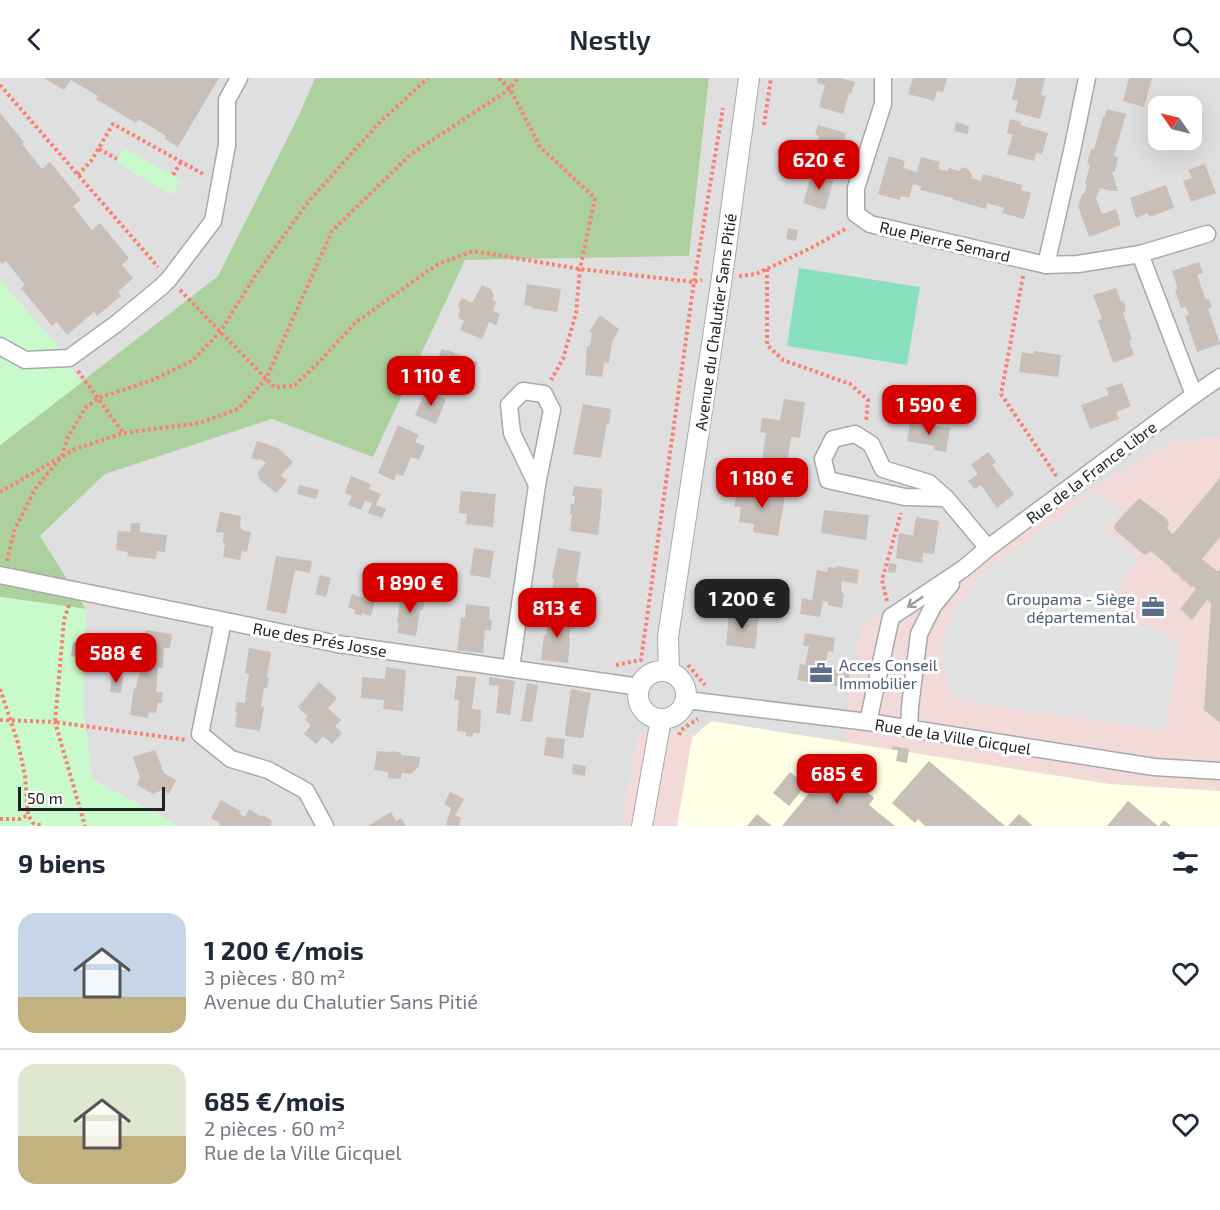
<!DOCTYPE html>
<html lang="fr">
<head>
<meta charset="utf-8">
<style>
	:root { --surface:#fff; --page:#f2f2f3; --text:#1f2937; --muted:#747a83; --line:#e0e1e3; --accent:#d40000 }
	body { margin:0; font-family:"Exo 2",sans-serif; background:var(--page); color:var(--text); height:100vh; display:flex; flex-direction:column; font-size:22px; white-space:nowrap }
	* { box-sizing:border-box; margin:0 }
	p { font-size:20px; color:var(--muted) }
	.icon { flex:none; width:33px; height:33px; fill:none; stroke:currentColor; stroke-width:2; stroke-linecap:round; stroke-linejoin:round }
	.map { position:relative; height:748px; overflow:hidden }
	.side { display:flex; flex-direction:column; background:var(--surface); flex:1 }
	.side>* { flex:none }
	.needle { width:39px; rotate:304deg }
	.tools { position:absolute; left:1148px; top:18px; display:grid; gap:12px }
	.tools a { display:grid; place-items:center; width:54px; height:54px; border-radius:12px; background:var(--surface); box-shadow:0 6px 24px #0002; font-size:30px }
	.scale { position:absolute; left:18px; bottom:15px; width:147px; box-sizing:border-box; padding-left:6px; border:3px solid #222; border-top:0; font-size:16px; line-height:21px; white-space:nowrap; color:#222; -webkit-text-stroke:4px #fff; paint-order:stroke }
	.price { position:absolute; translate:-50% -51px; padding:0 14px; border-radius:12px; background:var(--accent); color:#fff; font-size:20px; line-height:39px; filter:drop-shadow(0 2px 3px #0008) }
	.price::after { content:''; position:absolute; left:50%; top:36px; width:18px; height:14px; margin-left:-9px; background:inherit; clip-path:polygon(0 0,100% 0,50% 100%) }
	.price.selected { background:#222; color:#fff }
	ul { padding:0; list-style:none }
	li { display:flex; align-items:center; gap:18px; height:150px; padding:0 18px }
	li+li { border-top:2px solid var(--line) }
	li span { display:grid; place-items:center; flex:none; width:168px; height:120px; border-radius:18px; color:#555 }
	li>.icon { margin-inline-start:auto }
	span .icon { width:72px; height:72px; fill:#fffc; stroke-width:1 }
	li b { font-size:26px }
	h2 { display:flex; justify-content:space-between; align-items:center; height:72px; padding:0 18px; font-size:26px }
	header { display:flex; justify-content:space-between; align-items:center; height:78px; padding:0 18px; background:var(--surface); font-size:27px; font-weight:600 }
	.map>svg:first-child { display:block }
	.residential { fill:#e0dfdf; fill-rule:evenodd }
	.commercial { fill:#f2dad9 }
	.education { fill:#ffffe5 }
	.forest { fill:#add19e }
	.park { fill:#c8facc }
	.pitch { fill:#88e0be }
	.parking { fill:#e2e2e2 }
	.building { fill:#c7bfb8 }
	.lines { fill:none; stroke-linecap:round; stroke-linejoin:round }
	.minor-casing { stroke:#a9a9a9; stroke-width:19 }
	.tertiary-casing { stroke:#a9a9a9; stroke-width:22 }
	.path { stroke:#fa8072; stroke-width:4; stroke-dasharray:3 3; stroke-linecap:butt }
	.minor { stroke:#fff; stroke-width:16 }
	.tertiary { stroke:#fff; stroke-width:20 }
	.oneway { stroke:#9c9c9c }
	.labels { text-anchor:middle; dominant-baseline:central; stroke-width:6; stroke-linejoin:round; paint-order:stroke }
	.street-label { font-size:16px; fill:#222; stroke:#fff }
	.service-label { font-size:16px; fill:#4e5e75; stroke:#fff; text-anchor:end }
</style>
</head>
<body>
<header><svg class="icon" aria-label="back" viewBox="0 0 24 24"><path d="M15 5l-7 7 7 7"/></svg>Nestly<svg class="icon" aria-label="search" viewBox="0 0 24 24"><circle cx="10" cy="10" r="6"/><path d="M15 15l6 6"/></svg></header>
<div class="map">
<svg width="1220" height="748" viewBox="0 0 1220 748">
	<rect width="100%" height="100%" fill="#f2efe9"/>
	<!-- residential -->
	<g class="residential">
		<polygon points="0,0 315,0 300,35 218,198 81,305 55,265 0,203"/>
		<path d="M709,0H1220V358L1172,364L862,548L843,663L639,654L622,748H179L92,701L83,630L86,531L40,458L105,396L272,341L373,378L464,182L688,178ZM1158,28H1191V62H1158Z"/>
	</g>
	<!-- commercial -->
	<polygon class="commercial" points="1220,358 1220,748 622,748 639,654 843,662 861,548 1172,364"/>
	<!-- education -->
	<polygon class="education" points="711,643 1110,706 1220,713 1220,748 677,748 692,660"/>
	<!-- forest -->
	<polygon class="forest" points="315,0 709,0 689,178 465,182 373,379 272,341 105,396 40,458 86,531 0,519 0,367 218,198 300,35"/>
	<!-- park -->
	<g class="park">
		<polygon points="124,70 181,102 172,117 116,84"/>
		<polygon points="0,203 55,265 81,305 0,367"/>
		<polygon points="0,519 86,531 83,630 92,701 179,748 0,748"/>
	</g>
	<!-- pitch -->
	<polygon class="pitch" points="799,190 920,209 907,287 787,268"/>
	<!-- parking -->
	<polygon class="parking" points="1096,413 1123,432 1106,453 1140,479 1104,528 1180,564 1164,652 964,624 949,613 941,573 950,535 985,493"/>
	<!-- building -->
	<g class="building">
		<polygon points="44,0 219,0 178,69 165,61 166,58 138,41 136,45 96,21 98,18 71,2 64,12"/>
		<polygon points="818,0 841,0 855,4 851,16 849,15 843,36 819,29 825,7 817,5"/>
		<polygon points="913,0 947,0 943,14 937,13 934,23 908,16"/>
		<polygon points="1017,0 1045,0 1041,17 1046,18 1040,41 1015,34 1018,23 1012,21"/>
		<polygon points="1129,0 1152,0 1144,29 1123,23"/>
		<polygon points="1107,31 1126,36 1114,78 1118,79 1115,93 1112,94 1118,113 1110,113 1100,110 1096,120 1102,136 1116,131 1121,147 1089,159 1078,128 1082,116 1084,116 1087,107 1085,106 1090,87 1087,86 1091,71 1094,72 1103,39 1104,39"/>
		<polygon points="0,35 24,64 22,66 42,91 50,84 81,122 73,128 92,152 100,145 129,180 122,187 133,200 118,214 121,218 97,238 94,234 67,257 57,244 52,248 21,210 25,207 6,183 2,186 0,183"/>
		<polygon points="1010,41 1021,44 1020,47 1048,55 1042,76 1036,75 1034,83 1007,76 1013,57 1007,55"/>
		<polygon points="956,44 969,48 968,56 954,53"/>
		<polygon points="818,47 846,55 844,65 842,65 837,84 813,77 819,58 815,56"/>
		<polygon points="889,78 905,83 903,90 917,94 921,79 940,84 938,91 948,93 949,90 960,93 962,89 968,91 972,97 971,100 981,103 983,96 1022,107 1021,112 1031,115 1024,141 1002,135 1004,130 987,125 986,131 952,121 953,120 920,112 921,108 913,106 909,120 901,118 900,122 878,116"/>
		<polygon points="1205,86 1216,115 1191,124 1183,103 1192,100 1188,92"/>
		<polygon points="812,94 834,100 825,132 803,125"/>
		<polygon points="1166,107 1174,130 1149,139 1148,135 1136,140 1130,120"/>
		<polygon points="788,150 798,152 796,163 786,161"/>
		<polygon points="1199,184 1203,195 1197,197 1206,222 1209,221 1212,229 1208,231 1220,266 1197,274 1185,238 1189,237 1186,229 1181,230 1175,212 1178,211 1172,193"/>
		<polygon points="527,206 561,211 557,234 532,230 532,228 524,227"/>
		<polygon points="482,207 491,211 494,218 492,222 496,224 493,233 500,236 496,247 489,244 482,261 460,252 464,243 459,240 458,237 460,232 458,227 462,220 472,225"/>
		<polygon points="1116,210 1121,224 1124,223 1126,233 1123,234 1132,262 1129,263 1134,277 1113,285 1098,242 1102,241 1093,217"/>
		<polygon points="600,237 619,251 612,264 609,285 604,284 602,299 585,297 587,268 590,268 592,255 589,254"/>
		<polygon points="442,271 447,273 448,272 478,285 466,311 447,303 451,293 436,284"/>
		<polygon points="1034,273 1061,277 1058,299 1019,294 1022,274 1033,276"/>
		<polygon points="1122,305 1131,328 1116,334 1119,341 1090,351 1081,327 1109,317 1106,310"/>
		<polygon points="426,312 446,321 436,346 415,337"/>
		<polygon points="784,321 805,324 800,360 791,359 785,401 760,398 766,355 760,354 762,340 780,342"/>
		<polygon points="583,326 611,331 609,346 607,345 601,380 573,376"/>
		<polygon points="910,344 950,350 946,374 934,372 934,368 907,363"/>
		<polygon points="398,347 419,357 415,364 425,368 419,382 411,379 403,398 396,396 394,403 378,395"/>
		<polygon points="257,363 278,370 293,384 281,397 287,403 276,415 259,401 258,394 266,385 260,381 258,382 251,380"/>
		<polygon points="988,374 996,384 992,387 1014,416 997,430 981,407 975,411 968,403 978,396 971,387"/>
		<polygon points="351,398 371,406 369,411 381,416 376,427 386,431 382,440 368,435 372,425 365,423 361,432 348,427 352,418 345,415"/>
		<polygon points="1220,400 1220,459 1202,481 1217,493 1220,491 1220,645 1204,632 1211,525 1207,522 1192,542 1180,531 1196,511 1193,508 1191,509 1184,502 1183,503 1177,495 1176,496 1170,491 1171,490 1151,473 1145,477 1142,475 1116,453 1114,450 1115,446 1139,420 1167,441 1169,447 1167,450 1173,456"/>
		<polygon points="299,407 319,412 316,421 297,416"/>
		<polygon points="755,407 786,412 778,458 753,454 754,446 739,444 741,429 734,429 737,414 754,416"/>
		<polygon points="574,408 602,411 601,421 602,421 598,457 570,453 572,436 570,436 571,426 574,426 575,418 572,418"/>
		<polygon points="461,413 496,416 493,449 466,446 467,436 459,435"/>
		<polygon points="824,432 869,437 866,462 821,455"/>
		<polygon points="220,434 241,438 240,448 242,452 251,454 247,474 242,473 240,482 223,479 225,466 223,463 224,455 216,454"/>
		<polygon points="916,439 939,443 934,476 923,475 922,485 896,480 899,455 913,458"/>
		<polygon points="131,445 140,445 140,454 167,457 165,474 157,473 156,481 127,478 128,474 116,472 118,453 130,454"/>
		<polygon points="474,470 494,473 490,500 470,497"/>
		<polygon points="558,470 581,474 576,504 579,505 577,519 552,515 554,501 552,500"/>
		<polygon points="276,478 312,483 310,495 295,492 286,536 266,532"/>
		<polygon points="889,485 897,486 895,495 888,494"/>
		<polygon points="837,488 859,492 857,506 842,503 841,512 844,517 842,530 828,527 828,524 823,523 820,539 800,536 802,520 812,522 817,492 827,494 828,489 836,490"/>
		<polygon points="320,497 331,500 326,519 315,516"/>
		<polygon points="366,512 377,515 371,538 362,535 361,538 354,535 355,532 348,529 352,516 363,520"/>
		<polygon points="401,515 425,519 423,532 420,532 416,558 397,555 399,545 397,545"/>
		<polygon points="466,526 490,529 489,541 492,542 491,553 485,552 483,575 457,572 461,539 465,540"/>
		<polygon points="729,534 759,537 755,571 726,567"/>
		<polygon points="546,537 575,540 574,551 570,551 569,560 570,560 568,585 541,582 544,557 546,557 547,548 545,547"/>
		<polygon points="146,552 172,556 170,570 164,570 163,590 158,589 156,613 163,615 162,625 158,625 156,635 149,634 148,640 130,637 134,610 136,610 138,600 139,600 141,587 138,587 140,571 143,572"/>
		<polygon points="805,555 835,560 833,574 828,573 825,590 850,594 847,610 832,607 832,604 808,600 808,604 797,602 800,586 805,587 809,568 803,568"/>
		<polygon points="81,558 112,563 109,584 89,581 88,587 79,586 80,580 71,578 73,564 80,565"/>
		<polygon points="249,570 271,574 267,599 269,600 267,610 264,610 261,629 264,629 260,653 235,649 237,634 235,633 237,624 245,625 246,616 249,596 245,595"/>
		<polygon points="386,589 406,592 403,633 383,631 384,622 361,620 362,599 385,601"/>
		<polygon points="112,597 123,598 121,615 110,614"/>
		<polygon points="457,598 476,599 472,631 481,632 480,655 473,655 473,659 466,658 466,654 457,653 459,622 454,621"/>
		<polygon points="489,599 515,603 510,637 496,635 499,608 489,607"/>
		<polygon points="319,604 337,620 328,630 341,642 335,648 342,655 332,666 323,658 316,666 304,656 311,647 305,641 308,639 298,629"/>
		<polygon points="527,605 538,607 532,644 521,643"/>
		<polygon points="571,611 591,615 583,660 566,658 565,655"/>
		<polygon points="546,659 565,661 563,681 544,677"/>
		<polygon points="893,668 909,671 907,685 896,683 898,672 892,672"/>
		<polygon points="155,672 164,695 176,702 169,716 162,712 153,716 137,707 140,699 133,679"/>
		<polygon points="377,673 391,674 391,673 398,674 401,675 401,677 420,679 419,688 411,696 402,695 401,701 388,700 388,694 374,692"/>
		<polygon points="929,683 1005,748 925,748 918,741 915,745 892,725"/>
		<polygon points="834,685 847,696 837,709 842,713 852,701 874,720 869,727 895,748 782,748"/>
		<polygon points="573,686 586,688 585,698 572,696"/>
		<polygon points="790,694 806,707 789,728 773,715"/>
		<polygon points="450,714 464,721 455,738 461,739 459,748 446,747 451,730 444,726"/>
		<polygon points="221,722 241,733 239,736 245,739 249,731 262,739 263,737 272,743 270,748 219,748 220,745 211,740"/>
		<polygon points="1128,723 1158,748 1107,748"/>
		<polygon points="391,734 396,743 401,740 406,748 368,748"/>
		<polygon points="757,736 772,748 747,748"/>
		<polygon points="1019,736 1033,748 1008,748"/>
		<polygon points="1164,742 1171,748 1159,748"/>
	</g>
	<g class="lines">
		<!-- minor casing -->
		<g class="minor-casing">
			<g id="minor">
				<polyline points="883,0 883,26 856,110 856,136 870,146 1046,187 1078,186 1140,176"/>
				<polyline points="1046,187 1072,73 1087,0"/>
				<polyline points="0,268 25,282 69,280 116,246 161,209 169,201 213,143 227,67 227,22 239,0"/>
				<polyline points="1194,317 1140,176 1207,156"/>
				<polyline points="946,420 929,405 883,391 871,366 855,356 833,361 823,381 828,402 905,419 946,420 988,470"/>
				<polyline points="0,497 338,566 640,609"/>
				<polyline points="223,543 200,656 231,681 268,692 306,713 325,748"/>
				<polyline points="511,590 537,407 552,332 544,316 523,313 509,327 512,355 537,407"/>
				<polyline points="686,622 868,644 1154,689 1220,693"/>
				<polyline points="868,644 891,539 963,491 988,470 1194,317 1220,299"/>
				<polyline points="909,651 910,629 919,556 933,528 951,506"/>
			</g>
		</g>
		<!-- tertiary casing -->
		<g class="tertiary-casing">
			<g id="tertiary">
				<circle cx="662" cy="617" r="24"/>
				<polyline points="669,594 668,559 722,199 749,0"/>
				<polyline points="642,748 661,641"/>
			</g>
		</g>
		<!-- path -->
		<g class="path">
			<polyline points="499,0 510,11 540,69 595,120 580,191 576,235 563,281 551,302"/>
			<polyline points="0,7 158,189"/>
			<polyline points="764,47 771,0"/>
			<polyline points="99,71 117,81"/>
			<polyline points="78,97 91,83 113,46 205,97"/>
			<polyline points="173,97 181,84"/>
			<polyline points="767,191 767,267 783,282 850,306 868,322 866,344"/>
			<polyline points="739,198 756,196 811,170 847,150"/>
			<polyline points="1023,198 1001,316 1057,399"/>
			<polyline points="180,212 274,309 294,308 316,287 356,244 438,186 474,173 580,191 694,204 702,202"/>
			<polyline points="78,293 123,355"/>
			<polyline points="0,414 75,371 123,355 199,345 238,331 266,301 332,153 411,76 510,11 518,0"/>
			<polyline points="7,483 14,453 35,411 62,378 68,359 85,330 98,320 150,303 192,283 220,254 255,198 308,124 378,46 428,0"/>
			<polyline points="887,523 882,502 901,435"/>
			<polyline points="69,527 64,542 55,644 186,662"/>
			<polyline points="616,587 641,582 694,204 723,30"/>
			<polyline points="688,587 705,607"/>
			<polyline points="0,611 18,665 25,698 28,737 33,745 42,748"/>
			<polyline points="0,642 55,644 85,748"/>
			<polyline points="679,657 681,652 698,641"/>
			<polyline points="0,741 20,741 28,737"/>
		</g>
		<!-- minor -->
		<use href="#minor" class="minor"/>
		<!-- tertiary -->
		<use href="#tertiary" class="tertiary"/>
	</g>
	<!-- one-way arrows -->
	<defs><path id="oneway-shaft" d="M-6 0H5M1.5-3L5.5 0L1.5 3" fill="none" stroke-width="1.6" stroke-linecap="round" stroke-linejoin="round" transform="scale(1.5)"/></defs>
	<use class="oneway" href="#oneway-shaft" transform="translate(915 524) rotate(146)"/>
	<!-- icons -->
	<defs>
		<g id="office-bare" transform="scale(1.8)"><path d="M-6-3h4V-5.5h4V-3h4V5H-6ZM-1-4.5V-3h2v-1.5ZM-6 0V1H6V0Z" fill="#5c6f8a" stroke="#fff" stroke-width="2.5" paint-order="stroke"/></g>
	</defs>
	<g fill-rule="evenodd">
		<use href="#office-bare" x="1153" y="529"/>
		<use href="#office-bare" x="821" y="595"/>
	</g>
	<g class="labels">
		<!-- street labels -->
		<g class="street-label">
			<text transform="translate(945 163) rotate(13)">Rue Pierre Semard</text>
			<text transform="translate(715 244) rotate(-82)">Avenue du Chalutier Sans Pitié</text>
			<text transform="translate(1091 394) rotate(-37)">Rue de la France Libre</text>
			<text transform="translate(320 561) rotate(10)">Rue des Prés Josse</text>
			<text transform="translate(953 658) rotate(9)">Rue de la Ville Gicquel</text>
		</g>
		<!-- service labels -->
		<g class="service-label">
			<text x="1135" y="520">Groupama - Siège<tspan x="1135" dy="18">départemental</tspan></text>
			<text x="839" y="586" text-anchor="start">Acces Conseil<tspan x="839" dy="18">Immobilier</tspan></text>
		</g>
	</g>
</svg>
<div class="tools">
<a><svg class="needle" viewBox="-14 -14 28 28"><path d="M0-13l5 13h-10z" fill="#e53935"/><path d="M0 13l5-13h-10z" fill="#747a83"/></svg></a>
</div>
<div class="scale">50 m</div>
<b class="price" style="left:819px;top:113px">620 €</b>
<b class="price" style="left:431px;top:329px">1 110 €</b>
<b class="price" style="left:929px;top:358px">1 590 €</b>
<b class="price" style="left:762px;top:431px">1 180 €</b>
<b class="price" style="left:410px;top:536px">1 890 €</b>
<b class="price selected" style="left:742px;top:552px">1 200 €</b>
<b class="price" style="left:557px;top:561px">813 €</b>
<b class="price" style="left:116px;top:606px">588 €</b>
<b class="price" style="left:837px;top:727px">685 €</b>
</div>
<section class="side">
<h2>9 biens<svg class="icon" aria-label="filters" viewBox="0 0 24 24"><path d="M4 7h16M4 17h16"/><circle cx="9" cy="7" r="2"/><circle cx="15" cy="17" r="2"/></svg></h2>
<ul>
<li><span style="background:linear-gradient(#c9d6e8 70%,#c2b280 0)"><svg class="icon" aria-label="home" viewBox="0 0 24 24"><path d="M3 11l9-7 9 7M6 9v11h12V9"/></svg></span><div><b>1 200 €/mois</b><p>3 pièces · 80 m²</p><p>Avenue du Chalutier Sans Pitié</p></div><svg class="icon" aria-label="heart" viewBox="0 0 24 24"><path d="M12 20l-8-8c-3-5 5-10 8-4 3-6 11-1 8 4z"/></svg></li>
<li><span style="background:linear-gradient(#dfe7d0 60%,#c2b280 0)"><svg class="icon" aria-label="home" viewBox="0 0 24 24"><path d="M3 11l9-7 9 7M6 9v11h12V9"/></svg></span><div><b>685 €/mois</b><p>2 pièces · 60 m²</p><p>Rue de la Ville Gicquel</p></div><svg class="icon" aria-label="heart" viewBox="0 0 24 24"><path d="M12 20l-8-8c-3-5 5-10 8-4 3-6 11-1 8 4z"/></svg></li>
</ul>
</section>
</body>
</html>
